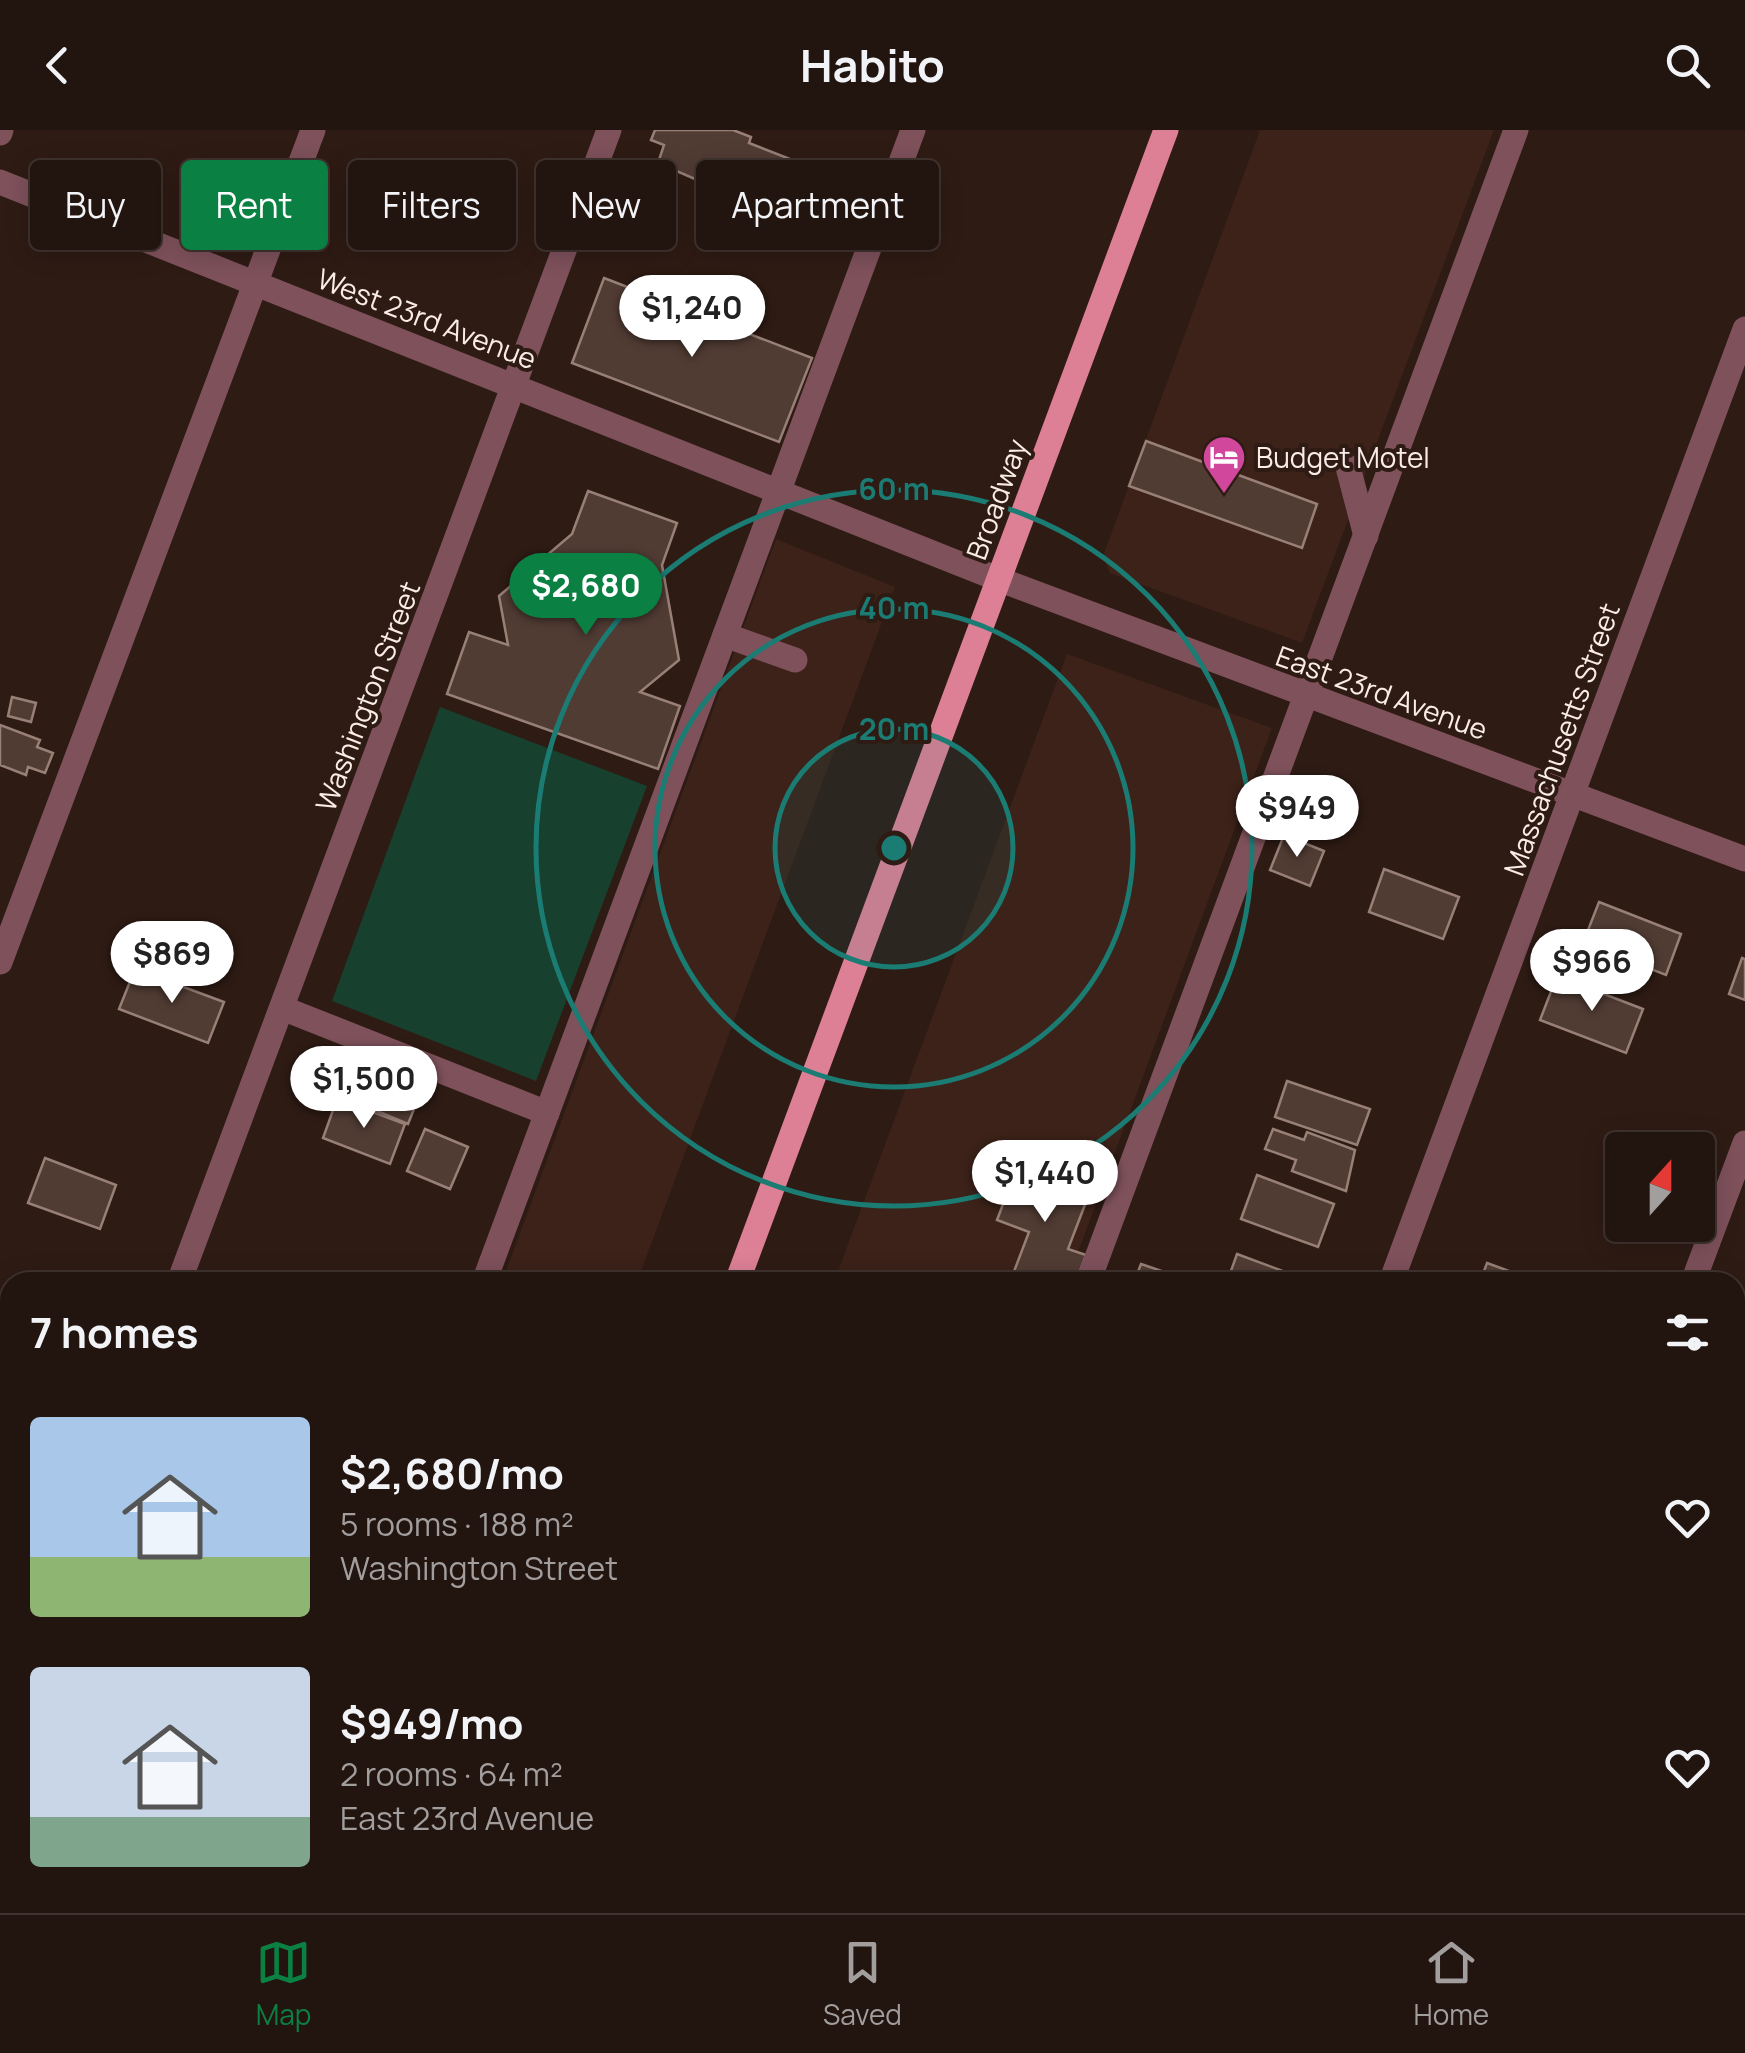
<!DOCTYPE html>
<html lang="en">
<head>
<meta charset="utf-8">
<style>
	:root { --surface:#22140f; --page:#2e211d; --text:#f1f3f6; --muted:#a29e9e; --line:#3f332f; --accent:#0b8043 }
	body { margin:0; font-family:Manrope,sans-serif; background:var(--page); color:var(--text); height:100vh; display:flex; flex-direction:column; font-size:38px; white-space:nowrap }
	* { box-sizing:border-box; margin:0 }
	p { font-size:32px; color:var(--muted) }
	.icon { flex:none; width:55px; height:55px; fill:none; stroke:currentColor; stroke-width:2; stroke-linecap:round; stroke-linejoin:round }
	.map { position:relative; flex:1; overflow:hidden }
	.side { position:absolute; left:0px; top:1142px; width:1745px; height:642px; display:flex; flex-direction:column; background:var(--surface); border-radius:30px 30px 0 0; box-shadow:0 5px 25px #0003,0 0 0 2px var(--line) }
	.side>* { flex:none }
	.hud { position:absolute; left:30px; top:30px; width:1000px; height:90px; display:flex; gap:20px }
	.needle { width:65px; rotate:21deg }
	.buttons { position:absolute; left:1605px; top:1002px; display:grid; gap:20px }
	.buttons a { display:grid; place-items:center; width:110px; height:110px; border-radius:10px; background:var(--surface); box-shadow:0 5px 25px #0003,0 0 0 2px var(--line); font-size:50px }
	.price { position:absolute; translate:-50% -85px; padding:0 22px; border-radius:35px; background:#fff; color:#222; font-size:32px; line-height:65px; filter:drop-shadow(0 2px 5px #0008) }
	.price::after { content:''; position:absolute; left:50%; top:60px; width:30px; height:22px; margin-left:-15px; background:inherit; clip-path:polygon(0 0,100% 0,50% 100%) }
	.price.selected { background:var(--accent); color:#fff }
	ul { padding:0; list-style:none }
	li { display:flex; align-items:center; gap:30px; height:250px; padding:0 30px }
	li span { display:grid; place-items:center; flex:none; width:280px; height:200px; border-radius:10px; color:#555 }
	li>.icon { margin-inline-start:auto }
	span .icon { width:120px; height:120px; fill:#fffc; stroke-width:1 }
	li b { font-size:42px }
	h2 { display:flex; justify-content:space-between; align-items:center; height:120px; padding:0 30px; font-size:42px }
	.chip { padding:0 35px; border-radius:10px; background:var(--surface); box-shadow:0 5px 25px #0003,0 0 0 2px var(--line); font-size:35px; line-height:90px }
	.chip.selected { background:var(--accent); color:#fff }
	header { display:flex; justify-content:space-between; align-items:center; height:130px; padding:0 30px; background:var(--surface); font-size:45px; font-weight:700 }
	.tab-bar { display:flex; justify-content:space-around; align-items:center; height:140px; border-top:2px solid var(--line); background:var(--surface); font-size:28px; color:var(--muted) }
	.tab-bar a { display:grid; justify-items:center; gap:5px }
	.tab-bar .selected { color:var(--accent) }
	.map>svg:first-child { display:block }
	.built { fill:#3c2219 }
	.green { fill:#18402e }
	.building { fill:#513c34; stroke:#988077; stroke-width:2.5 }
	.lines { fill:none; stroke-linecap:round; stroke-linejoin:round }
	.minor { stroke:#7e515b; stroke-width:25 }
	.major { stroke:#dd8095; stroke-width:25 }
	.ring { fill:none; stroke:#1b7c74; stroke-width:5 }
	.labels { text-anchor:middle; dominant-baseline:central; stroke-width:8; stroke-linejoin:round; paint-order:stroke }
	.street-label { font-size:28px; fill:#faece7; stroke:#2e1b14 }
	.poi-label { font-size:28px; fill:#faece7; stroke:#2e1b14; text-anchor:start }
	.centre { fill:#1b7c74; stroke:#2e1b14; stroke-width:5 }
	.ring-label { font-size:30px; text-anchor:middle; font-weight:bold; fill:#1b7c74; stroke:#2e1b14; stroke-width:8; stroke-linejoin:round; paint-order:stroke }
</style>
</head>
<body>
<header><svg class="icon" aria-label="back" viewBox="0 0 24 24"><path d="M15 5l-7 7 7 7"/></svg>Habito<svg class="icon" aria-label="search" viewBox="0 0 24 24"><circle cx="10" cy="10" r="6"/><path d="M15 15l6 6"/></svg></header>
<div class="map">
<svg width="1745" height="1783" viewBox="0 0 1745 1783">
	<rect width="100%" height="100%" fill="#2e1b14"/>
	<!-- built -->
	<g class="built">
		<polygon points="1260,0 1494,0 1302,513 1110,443 1103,426"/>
		<polygon points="776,409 895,457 637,1152 502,1152"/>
		<polygon points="1067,524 1272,598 1067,1152 834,1152"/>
		<polygon points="603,1775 841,1775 838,1783 600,1783"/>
	</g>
	<!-- green -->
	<polygon class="green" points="440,577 647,656 536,951 332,871"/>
	<!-- building -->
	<g class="building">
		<polygon points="655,0 733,0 751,7 749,13 813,38 792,91 658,33 664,15 651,10"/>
		<polygon points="604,148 812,228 779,312 572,233"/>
		<polygon points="1146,311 1317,374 1302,418 1129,356"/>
		<polygon points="588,361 677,393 662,435 679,530 640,562 680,576 658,639 447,564 469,502 508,515 499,466 572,404"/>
		<polygon points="12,567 36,573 31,592 8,586"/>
		<polygon points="0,595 40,610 37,617 53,623 45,643 28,637 26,645 0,635"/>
		<polygon points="1284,705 1324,721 1310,756 1270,740"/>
		<polygon points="1384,739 1459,767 1443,809 1369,782"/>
		<polygon points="1599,772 1681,804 1666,845 1583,813"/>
		<polygon points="1742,828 1745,829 1745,870 1729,864"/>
		<polygon points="135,839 224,872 208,913 119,879"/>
		<polygon points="1557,846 1643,879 1626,923 1540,890"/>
		<polygon points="355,926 424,954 408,994 339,965"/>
		<polygon points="1287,951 1370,979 1357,1015 1275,987"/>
		<polygon points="337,969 405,994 390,1034 323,1008"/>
		<polygon points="425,999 468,1017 450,1059 407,1041"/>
		<polygon points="1273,999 1304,1010 1307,1002 1355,1020 1346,1061 1292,1041 1296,1030 1265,1019"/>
		<polygon points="45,1028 116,1055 100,1099 28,1073"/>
		<polygon points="1019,1032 1091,1059 1068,1119 1086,1125 1076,1152 1010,1152 1029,1102 997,1090"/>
		<polygon points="1257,1045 1334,1074 1318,1117 1241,1089"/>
		<polygon points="1237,1124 1307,1150 1306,1152 1227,1152"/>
		<polygon points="1487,1133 1539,1152 1480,1152"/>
		<polygon points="1141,1134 1191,1151 1191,1152 1134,1152"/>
		<polygon points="8,1166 10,1167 10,1251 0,1247 0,1187"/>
		<polygon points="1480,1775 1553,1775 1573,1783 1477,1783"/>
		<polygon points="1603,1775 1670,1775 1667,1783 1600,1783"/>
	</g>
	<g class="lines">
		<!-- minor -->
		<g class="minor">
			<polyline points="0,3 1,0"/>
			<polyline points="0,52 998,449 1745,729"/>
			<polyline points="1348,337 1366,406"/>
			<polyline points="725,505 795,530"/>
			<polyline points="0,832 313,0"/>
			<polyline points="282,878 547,983"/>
			<polyline points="179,1152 609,0"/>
			<polyline points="484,1152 913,0"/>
			<polyline points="1088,1152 1516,0"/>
			<polyline points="1391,1152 1745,199"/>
			<polyline points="1693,1152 1745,1013"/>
			<polyline points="0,1327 10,1332"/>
			<polyline points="0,1635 10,1608"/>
			<polyline points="1174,1775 1196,1783"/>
			<polyline points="248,1783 251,1775"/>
			<polyline points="854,1783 857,1775"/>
			<polyline points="1459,1783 1462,1775"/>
		</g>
		<!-- major -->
		<g class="major">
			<polyline points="737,1152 1166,0"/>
			<polyline points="503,1783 506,1775"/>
		</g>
	</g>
	<!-- distance rings -->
	<circle cx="894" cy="718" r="119" fill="#1b7c74" fill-opacity=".12"/>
	<g class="ring">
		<circle cx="894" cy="718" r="119"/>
		<circle cx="894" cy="718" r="239"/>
		<circle cx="894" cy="718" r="358"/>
	</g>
	<!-- icons -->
	<defs>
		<g id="hotel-pin" transform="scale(2.25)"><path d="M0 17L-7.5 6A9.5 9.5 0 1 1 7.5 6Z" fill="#d1479c" stroke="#2e1b14"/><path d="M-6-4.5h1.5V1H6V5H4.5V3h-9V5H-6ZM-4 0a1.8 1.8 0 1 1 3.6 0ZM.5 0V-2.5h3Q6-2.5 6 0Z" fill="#fff"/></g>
	</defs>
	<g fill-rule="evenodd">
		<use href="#hotel-pin" x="1224" y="327"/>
	</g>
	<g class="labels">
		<!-- street labels -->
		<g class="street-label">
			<text transform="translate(427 188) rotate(21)">West 23rd Avenue</text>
			<text transform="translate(996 369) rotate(-70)">Broadway</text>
			<text transform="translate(1382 562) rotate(20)">East 23rd Avenue</text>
			<text transform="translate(367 566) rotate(-69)">Washington Street</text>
			<text transform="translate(1561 609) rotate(-70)">Massachusetts Street</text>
		</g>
		<!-- poi labels -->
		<g class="poi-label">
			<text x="1256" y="327">Budget Motel</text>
		</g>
	</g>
	<circle cx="894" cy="718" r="15" class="centre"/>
	<g class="ring-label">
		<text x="894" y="370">60 m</text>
		<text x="894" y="489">40 m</text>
		<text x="894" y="610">20 m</text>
	</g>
</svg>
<div class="buttons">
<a><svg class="needle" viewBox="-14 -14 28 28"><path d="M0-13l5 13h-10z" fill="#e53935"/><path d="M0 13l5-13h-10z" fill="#a29e9e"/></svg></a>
</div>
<b class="price" style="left:692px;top:230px">$1,240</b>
<b class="price selected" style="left:586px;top:508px">$2,680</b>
<b class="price" style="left:1297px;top:730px">$949</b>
<b class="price" style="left:172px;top:876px">$869</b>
<b class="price" style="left:1592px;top:884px">$966</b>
<b class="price" style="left:364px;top:1001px">$1,500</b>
<b class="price" style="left:1045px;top:1095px">$1,440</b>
<div class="hud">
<a class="chip">Buy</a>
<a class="chip selected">Rent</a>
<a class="chip">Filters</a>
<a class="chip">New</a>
<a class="chip">Apartment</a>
</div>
<section class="side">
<h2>7 homes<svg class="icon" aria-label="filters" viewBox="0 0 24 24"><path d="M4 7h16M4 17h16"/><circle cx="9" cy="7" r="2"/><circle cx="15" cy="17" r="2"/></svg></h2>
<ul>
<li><span style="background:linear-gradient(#a9c7e8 70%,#8fb573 0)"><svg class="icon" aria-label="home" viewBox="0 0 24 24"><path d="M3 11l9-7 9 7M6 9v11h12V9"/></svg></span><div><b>$2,680/mo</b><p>5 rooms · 188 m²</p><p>Washington Street</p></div><svg class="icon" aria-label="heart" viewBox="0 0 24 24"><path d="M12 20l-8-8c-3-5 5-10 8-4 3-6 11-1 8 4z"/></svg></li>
<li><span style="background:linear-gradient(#c9d6e8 75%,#7fa58c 0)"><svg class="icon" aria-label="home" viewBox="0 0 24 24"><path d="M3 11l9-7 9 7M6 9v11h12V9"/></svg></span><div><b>$949/mo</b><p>2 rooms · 64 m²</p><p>East 23rd Avenue</p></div><svg class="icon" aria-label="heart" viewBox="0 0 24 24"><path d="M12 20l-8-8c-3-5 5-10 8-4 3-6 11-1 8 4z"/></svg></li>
</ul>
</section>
</div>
<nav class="tab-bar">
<a class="selected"><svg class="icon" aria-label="map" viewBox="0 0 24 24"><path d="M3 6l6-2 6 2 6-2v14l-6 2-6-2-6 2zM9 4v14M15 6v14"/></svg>Map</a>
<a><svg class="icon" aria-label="saved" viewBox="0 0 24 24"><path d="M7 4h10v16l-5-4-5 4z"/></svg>Saved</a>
<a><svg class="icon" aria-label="home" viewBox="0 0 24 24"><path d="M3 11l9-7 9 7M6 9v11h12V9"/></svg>Home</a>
</nav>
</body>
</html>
